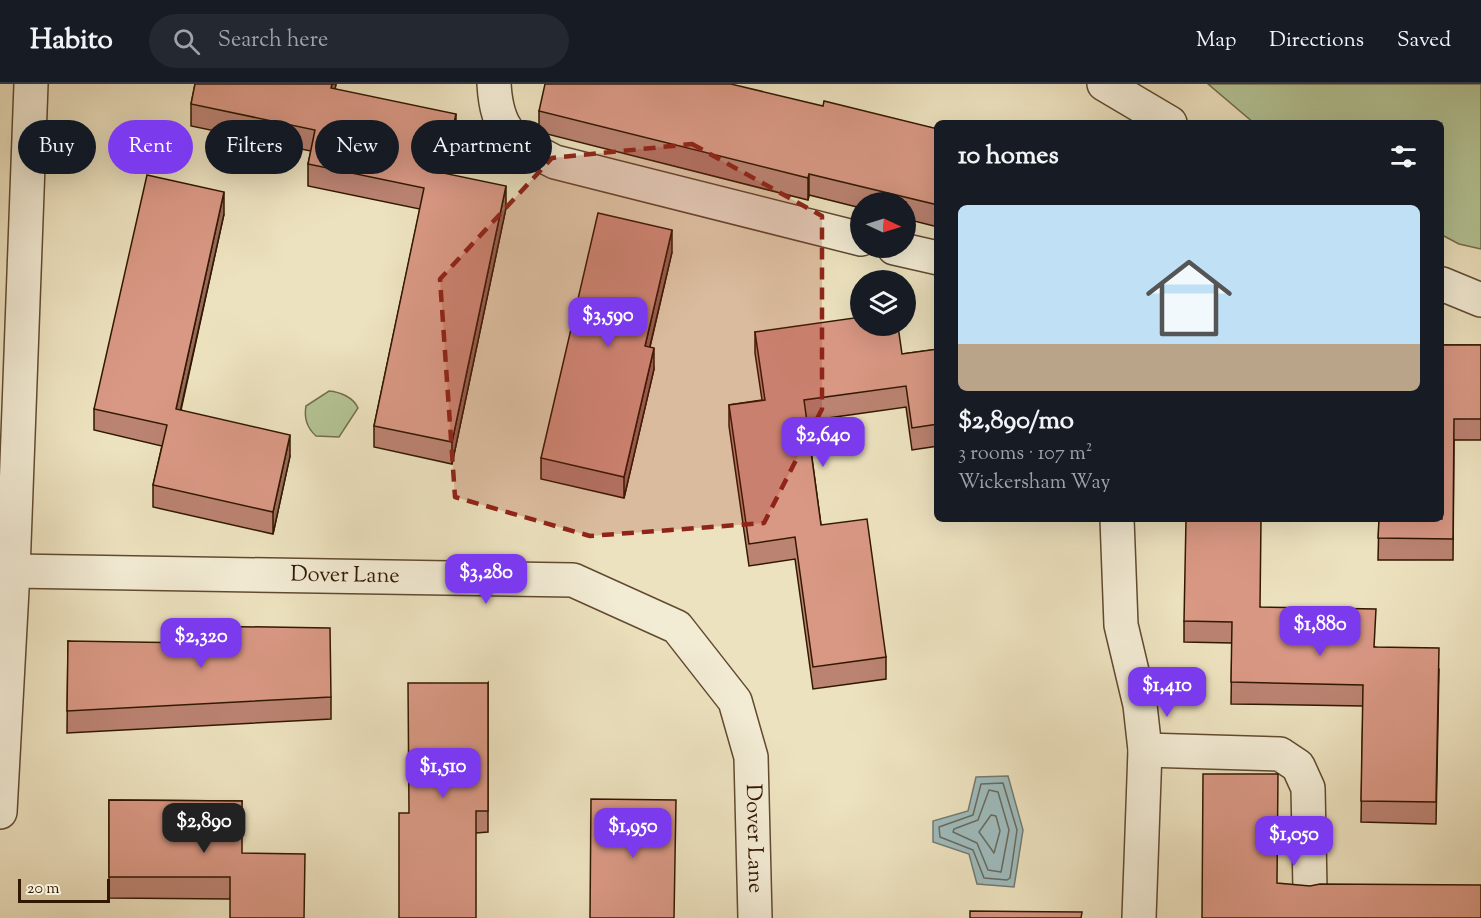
<!DOCTYPE html>
<html lang="en">
<head>
<meta charset="utf-8">
<style>
	:root { --surface:#171b24; --page:#242831; --text:#f1f3f6; --muted:#9ea1a6; --line:#363941; --accent:#7c3aed }
	body { margin:0; font-family:"Sorts Mill Goudy",serif; background:var(--page); color:var(--text); height:100vh; display:flex; flex-direction:column; font-size:22px; white-space:nowrap }
	* { box-sizing:border-box; margin:0 }
	p { font-size:20px; color:var(--muted) }
	.icon { flex:none; width:33px; height:33px; fill:none; stroke:currentColor; stroke-width:2; stroke-linecap:round; stroke-linejoin:round }
	.map { position:relative; flex:1; overflow:hidden }
	.drawer { position:absolute; left:934px; top:36px; width:510px; height:402px; display:flex; flex-direction:column; background:var(--surface); border-radius:9px; box-shadow:0 6px 24px #0002 }
	.drawer>* { flex:none }
	.banner { position:absolute; left:18px; top:36px; width:570px; height:54px; display:flex; gap:12px }
	.needle { width:39px; rotate:94deg }
	.buttons { position:absolute; left:850px; top:108px; display:grid; gap:12px }
	.buttons a { display:grid; place-items:center; width:66px; height:66px; border-radius:50%; background:var(--surface); box-shadow:0 6px 24px #0002; font-size:30px }
	.scale { position:absolute; left:18px; bottom:15px; width:92px; box-sizing:border-box; padding-left:6px; border:3px solid #321800; border-top:0; font-size:16px; line-height:21px; white-space:nowrap; color:#321800; -webkit-text-stroke:4px #f3ecd5; paint-order:stroke }
	.price { position:absolute; translate:-50% -51px; padding:0 14px; border-radius:12px; background:var(--accent); color:#fff; font-size:20px; line-height:39px; filter:drop-shadow(0 2px 3px #0008) }
	.price::after { content:''; position:absolute; left:50%; top:36px; width:18px; height:14px; margin-left:-9px; background:inherit; clip-path:polygon(0 0,100% 0,50% 100%) }
	.price.on { background:#222; color:#fff }
	ul { padding:0; list-style:none }
	li { display:grid; align-content:center; gap:12px; height:318px; padding:0 24px }
	li+li { border-top:2px solid var(--line) }
	li span { display:grid; place-items:center; height:186px; border-radius:9px; color:#555 }
	li>.icon { margin-inline-start:auto }
	span .icon { width:108px; height:108px; fill:#fffc; stroke-width:1 }
	li b { font-size:26px }
	h2 { display:flex; justify-content:space-between; align-items:center; height:72px; padding:0 24px; font-size:26px }
	.pill { padding:0 21px; border-radius:27px; background:var(--surface); box-shadow:0 6px 24px #0002; font-size:21px; line-height:54px }
	.pill.on { background:var(--accent); color:#fff }
	header { display:flex; align-items:center; gap:36px; box-sizing:border-box; height:84px; padding:0 30px; background:var(--surface); border-bottom:2px solid var(--line) }
	header strong { font-size:28px }
	nav { display:flex; gap:33px; margin-inline-start:auto; font-size:21px }
	.search { width:420px; height:54px; background:var(--page); display:flex; align-items:center; gap:15px; box-sizing:border-box; padding:0 21px; border-radius:33px; color:var(--muted); font-size:22px }
	.map>svg:first-child { display:block }
	.green { fill:#b4c495; stroke:#736e4a; stroke-width:1.5 }
	.water { fill:#9ebbbd; stroke:#737a71; stroke-width:1.5 }
	.lines { fill:none; stroke-linecap:round; stroke-linejoin:round }
	.shore { stroke:#686a5e; stroke-width:1.5 }
	.minor-casing { stroke:#614a30; stroke-width:36 }
	.minor { stroke:#f3ecd5; stroke-width:33 }
	.wall { fill:#bb8372; stroke:#321800; stroke-width:1.5 }
	.shaded-wall { fill:#986a5c; stroke:#321800; stroke-width:1.5 }
	.building { fill:#d99884; stroke:#321800; stroke-width:1.5 }
	.marked { fill:#8f2418; fill-opacity:0.2; stroke:#8f2418; stroke-width:4.5; stroke-dasharray:12 8; stroke-linejoin:round }
	.labels { text-anchor:middle; dominant-baseline:central; stroke-width:4.5; stroke-linejoin:round; paint-order:stroke }
	.street-label { font-size:22px; fill:#321800; stroke:#f3ecd5 }
</style>
</head>
<body>
<header>
<strong>Habito</strong>
<div class="search"><svg class="icon" aria-label="search" viewBox="0 0 24 24"><circle cx="10" cy="10" r="6"/><path d="M15 15l6 6"/></svg>Search here</div>
<nav><a>Map</a><a>Directions</a><a>Saved</a></nav>
</header>
<div class="map">
<svg width="1481" height="834" viewBox="0 0 1481 834">
	<rect width="100%" height="100%" fill="#ede2bf"/>
	<filter id="stains"><feTurbulence type="fractalNoise" baseFrequency=".00333" numOctaves="4"/><feColorMatrix values="0 0 0 0 .2 0 0 0 0 .09 0 0 0 0 .02 0 0 0 .5 -.17"/></filter>
	<radialGradient id="worn" r=".72"><stop offset=".6" stop-color="#630" stop-opacity="0"/><stop offset="1" stop-color="#630" stop-opacity=".3"/></radialGradient>
	<!-- green -->
	<g class="green">
		<polygon points="1208,0 1481,0 1481,165 1459,160 1442,151 1442,39 1254,39"/>
		<path d="M329,307C340,308 353,313 358,324L339,353L316,352C307,344 304,333 306,322Z"/>
	</g>
	<!-- water -->
	<polygon class="water" points="1008,692 1023,746 1014,803 977,800 969,770 933,758 933,737 968,727 976,693"/>
	<g class="lines">
		<!-- shore -->
		<g class="shore">
			<polygon points="1003,699 1017,746 1010,794 1007,796 984,794 973,766 940,753 939,743 973,731 981,700"/>
			<polygon points="989,706 998,708 1009,746 1001,788 988,786 977,759 953,748 954,745 978,736"/>
			<polygon points="991,731 996,732 1000,747 994,769 979,748"/>
		</g>
		<!-- minor casing -->
		<g class="minor-casing">
			<g id="minor">
				<path d="M494,0C497,50 513,57 555,78L861,155"/>
				<polyline points="1104,0 1170,39"/>
				<polyline points="894,164 938,174"/>
				<polyline points="1442,200 1481,216"/>
				<polyline points="1117,435 1121,541 1140,621 1145,666 1139,834"/>
				<path id="s1" d="M13,487L573,496L677,543L735,617L751,673L755,834"/>
				<polyline points="1145,666 1280,670 1298,682 1308,704 1310,805"/>
				<polyline points="0,728 13,487 31,0"/>
			</g>
		</g>
		<!-- minor -->
		<use href="#minor" class="minor"/>
	</g>
	<!-- wall -->
	<g class="wall">
		<polygon points="195,0 336,0 335,5 456,52 447,90 506,124 452,380 374,363 374,342 420,125 308,102 308,80 311,67 191,42 191,20"/>
		<polygon points="823,22 938,45 938,143 906,135 906,118 861,118 861,124 809,111 808,116 539,48 539,27"/>
		<polygon points="224,130 181,326 290,372 273,450 153,423 153,401 162,362 94,346 94,325"/>
		<polygon points="672,168 650,263 654,285 624,414 541,395 541,374"/>
		<polygon points="755,248 902,270 938,265 938,362 912,366 906,323 807,337 821,441 886,573 886,595 813,605 795,475 749,482 729,342 729,321 762,316 755,269"/>
		<polygon points="1442,261 1481,261 1481,356 1454,356 1453,476 1378,476 1379,435 1442,435"/>
		<polygon points="1260,523 1439,585 1436,740 1361,738 1363,622 1231,620 1232,559 1184,558 1184,537"/>
		<polygon points="68,557 331,613 331,635 67,649"/>
		<polygon points="488,599 488,748 476,749 409,729"/>
		<polygon points="109,716 242,717 230,815 109,814"/>
	</g>
	<!-- shaded-wall -->
	<g class="shaded-wall">
		<polygon points="332,0 336,0 331,25 331,4"/>
		<polygon points="456,30 456,52 443,111 443,89"/>
		<polygon points="809,90 809,111 808,116 808,94"/>
		<polygon points="506,102 506,124 452,380 452,358"/>
		<polygon points="224,108 224,130 176,346 176,325"/>
		<polygon points="672,146 672,168 645,283 645,262"/>
		<polygon points="654,264 654,285 624,414 624,393"/>
		<polygon points="290,351 290,372 273,450 273,428"/>
	</g>
	<!-- building -->
	<g class="building">
		<polygon points="195,0 332,0 331,4 456,30 443,89 506,102 452,358 374,342 424,104 308,80 315,46 191,20"/>
		<polygon points="545,0 731,0 823,22 824,17 938,45 938,121 809,90 808,94 539,27"/>
		<polygon points="147,91 224,108 176,325 290,351 273,428 153,401 167,341 94,325"/>
		<polygon points="598,129 672,146 645,262 654,264 624,393 541,374"/>
		<polygon points="861,233 861,242 898,242 902,270 938,265 938,340 912,344 906,302 804,316 821,441 867,435 886,573 813,583 795,453 749,460 729,321 765,316 755,248"/>
		<polygon points="1442,261 1481,261 1481,335 1454,335 1453,455 1378,454 1379,435 1442,435"/>
		<polygon points="1186,435 1261,435 1260,523 1376,525 1374,563 1439,564 1436,718 1361,717 1363,601 1231,598 1232,538 1184,537"/>
		<polygon points="196,542 330,544 331,613 67,627 68,557 196,559"/>
		<polygon points="408,599 488,599 488,727 476,727 476,834 399,834 399,729 409,729"/>
		<polygon points="1203,690 1278,690 1277,799 1310,802 1320,800 1481,801 1481,834 1202,834"/>
		<polygon points="591,715 676,716 674,834 590,834"/>
		<polygon points="109,716 242,717 242,769 305,770 304,834 230,834 230,793 109,793"/>
		<polygon points="970,827 1082,828 1081,834 970,834"/>
	</g>
	<!-- marked area -->
	<path class="marked" d="M692,60L822,132V325L764,439L590,452L455,413L440,195L552,74Z"/>
	<g class="labels">
		<!-- street labels -->
		<g class="street-label">
			<text stroke="none"><textPath href="#s1" startOffset="332">Dover Lane</textPath></text>
			<text stroke="none"><textPath href="#s1" startOffset="908">Dover Lane</textPath></text>
		</g>
	</g>
	<rect width="100%" height="100%" filter="url(#stains)"/>
	<rect width="100%" height="100%" fill="url(#worn)"/>
</svg>
<div class="buttons">
<a><svg class="needle" viewBox="-14 -14 28 28"><path d="M0-13l5 13h-10z" fill="#e53935"/><path d="M0 13l5-13h-10z" fill="#9ea1a6"/></svg></a>
<a><svg class="icon" aria-label="layers" viewBox="0 0 24 24"><path d="M12 4l9 5-9 5-9-5zM3 14l9 5 9-5"/></svg></a>
</div>
<div class="scale">20 m</div>
<b class="price" style="left:608px;top:264px">$3,590</b>
<b class="price" style="left:823px;top:384px">$2,640</b>
<b class="price" style="left:486px;top:521px">$3,280</b>
<b class="price" style="left:1320px;top:573px">$1,880</b>
<b class="price" style="left:201px;top:585px">$2,320</b>
<b class="price" style="left:1167px;top:634px">$1,410</b>
<b class="price" style="left:443px;top:715px">$1,510</b>
<b class="price on" style="left:204px;top:770px">$2,890</b>
<b class="price" style="left:633px;top:775px">$1,950</b>
<b class="price" style="left:1294px;top:783px">$1,050</b>
<div class="banner">
<a class="pill">Buy</a>
<a class="pill on">Rent</a>
<a class="pill">Filters</a>
<a class="pill">New</a>
<a class="pill">Apartment</a>
</div>
<section class="drawer">
<h2>10 homes<svg class="icon" aria-label="filters" viewBox="0 0 24 24"><path d="M4 7h16M4 17h16"/><circle cx="9" cy="7" r="2"/><circle cx="15" cy="17" r="2"/></svg></h2>
<ul>
<li><span style="background:linear-gradient(#bfe0f5 75%,#b9a48a 0)"><svg class="icon" aria-label="home" viewBox="0 0 24 24"><path d="M3 11l9-7 9 7M6 9v11h12V9"/></svg></span><div><b>$2,890/mo</b><p>3 rooms · 107 m²</p><p>Wickersham Way</p></div></li>
</ul>
</section>
</div>
</body>
</html>
